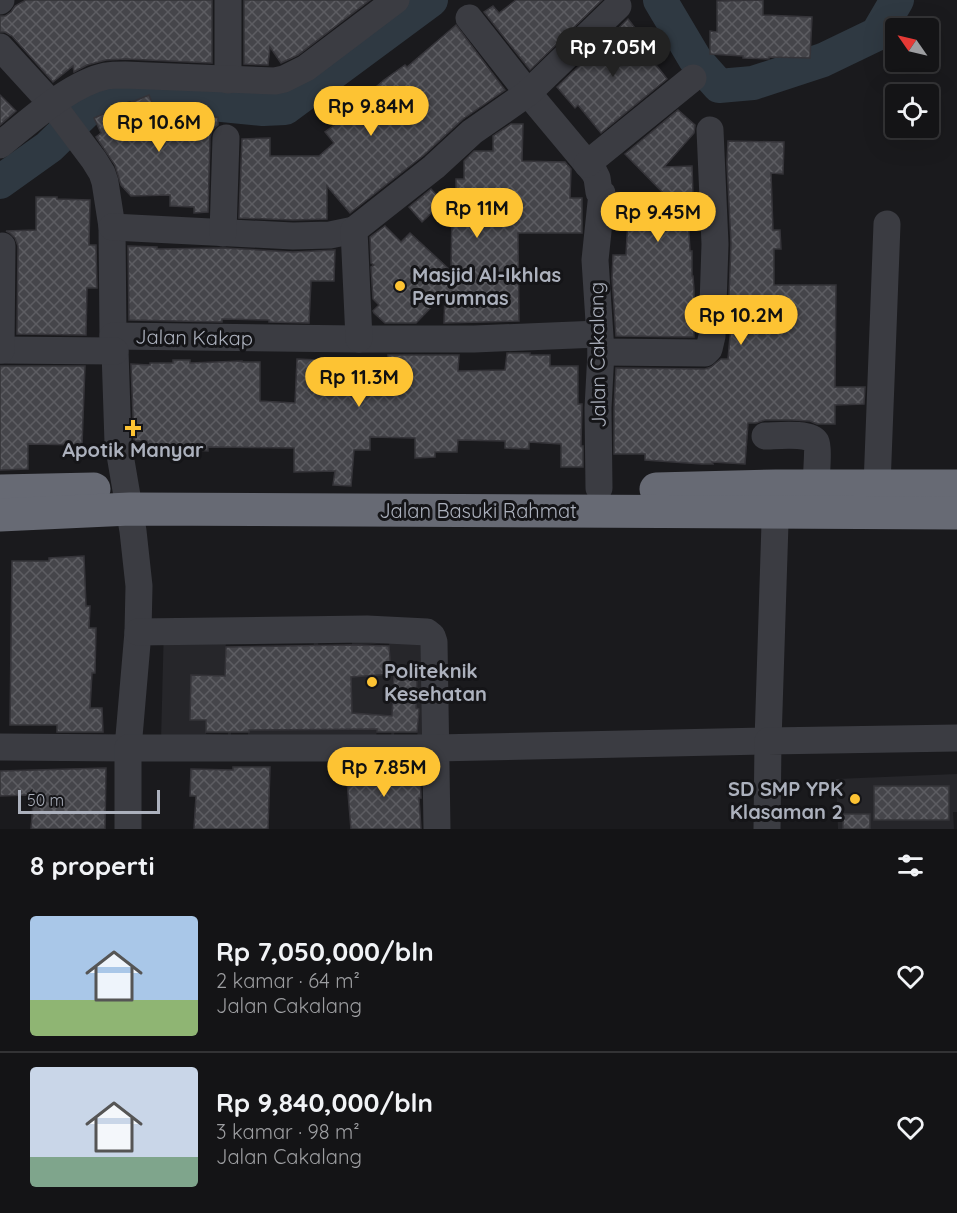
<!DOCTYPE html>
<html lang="id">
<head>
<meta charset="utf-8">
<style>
	:root { --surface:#141416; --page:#212123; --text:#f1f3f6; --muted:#9d9ea1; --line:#333335; --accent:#fdc333 }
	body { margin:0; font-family:Quicksand,sans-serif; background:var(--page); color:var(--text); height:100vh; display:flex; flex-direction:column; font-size:22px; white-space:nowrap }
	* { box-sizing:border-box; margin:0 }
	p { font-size:20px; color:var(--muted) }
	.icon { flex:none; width:33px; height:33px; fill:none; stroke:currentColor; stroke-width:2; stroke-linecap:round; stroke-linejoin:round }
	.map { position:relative; height:829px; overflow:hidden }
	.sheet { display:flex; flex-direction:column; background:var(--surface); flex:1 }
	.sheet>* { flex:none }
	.needle { width:39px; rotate:304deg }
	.buttons { position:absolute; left:885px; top:18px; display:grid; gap:12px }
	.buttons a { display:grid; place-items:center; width:54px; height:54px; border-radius:6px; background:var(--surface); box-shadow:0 6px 24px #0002,0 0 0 2px var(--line); font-size:30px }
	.scale { position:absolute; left:18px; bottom:15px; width:142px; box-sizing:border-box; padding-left:6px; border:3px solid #acb1bd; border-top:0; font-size:16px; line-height:21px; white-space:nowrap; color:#acb1bd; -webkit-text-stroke:4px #151518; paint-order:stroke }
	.price { position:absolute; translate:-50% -51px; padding:0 14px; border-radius:21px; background:var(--accent); color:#111; font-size:20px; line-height:39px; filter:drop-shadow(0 2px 3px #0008) }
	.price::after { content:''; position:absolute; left:50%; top:36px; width:18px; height:14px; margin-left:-9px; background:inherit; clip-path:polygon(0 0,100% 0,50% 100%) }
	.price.selected { background:#222; color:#fff }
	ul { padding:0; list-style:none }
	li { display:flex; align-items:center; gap:18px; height:150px; padding:0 30px }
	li+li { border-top:2px solid var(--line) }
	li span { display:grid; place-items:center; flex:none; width:168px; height:120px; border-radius:6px; color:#555 }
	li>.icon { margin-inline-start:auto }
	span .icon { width:72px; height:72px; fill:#fffc; stroke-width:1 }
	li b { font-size:26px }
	h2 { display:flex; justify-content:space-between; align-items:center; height:72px; padding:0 30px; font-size:26px }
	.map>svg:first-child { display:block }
	.built { fill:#26262a; fill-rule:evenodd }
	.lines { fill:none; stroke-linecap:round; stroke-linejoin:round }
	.river { stroke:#2f3942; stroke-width:34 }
	.building { fill:url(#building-cross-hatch); stroke:#353439; stroke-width:1.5 }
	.minor { stroke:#3b3c42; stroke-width:27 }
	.highway { stroke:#676a74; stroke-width:33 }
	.poi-dot { fill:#fdc333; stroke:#151518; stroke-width:2 }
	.labels { text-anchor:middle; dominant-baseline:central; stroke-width:6; stroke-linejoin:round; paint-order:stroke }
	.poi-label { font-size:20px; font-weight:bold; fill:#acb1bd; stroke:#151518; text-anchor:start }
	.street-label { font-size:20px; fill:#acb1bd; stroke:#151518 }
</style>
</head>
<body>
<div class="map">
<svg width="957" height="829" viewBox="0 0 957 829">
	<defs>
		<pattern id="building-cross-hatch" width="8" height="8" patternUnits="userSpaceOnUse" patternTransform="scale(1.5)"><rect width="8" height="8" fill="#45454a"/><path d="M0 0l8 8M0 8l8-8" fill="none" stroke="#5d5d62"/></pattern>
	</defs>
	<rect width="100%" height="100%" fill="#1a1a1d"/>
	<!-- built -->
	<g class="built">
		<path d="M164,625L438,630L436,745L161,740ZM352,636V667L319,668L318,637ZM226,637L314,639L312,670L225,669ZM389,643L391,674L363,676L361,645ZM394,674L417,675L416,702L392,701ZM351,676L352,729L250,677ZM231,688H248V735H231ZM397,707L420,709L417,737L394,736ZM378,715L392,716L391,740L376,739ZM206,716H228V735L206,734Z"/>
		<path d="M957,774V812H953L954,829H870V814H843V829H838L836,779ZM874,786H949V820H874Z"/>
	</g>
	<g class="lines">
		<!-- river -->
		<g class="river">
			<polyline points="660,0 695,59 719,86 753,83 823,60 877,34 897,0"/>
			<polyline points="0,182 49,147 86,111 102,89 131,84 202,103 263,109 285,108 431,0"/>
		</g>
	</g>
	<!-- building -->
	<g class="building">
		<polygon points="26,0 212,0 212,63 126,59 106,60 87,65 74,72 73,66 53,82 12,36 5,32 0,32 0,16 5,16 11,12 15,6"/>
		<polygon points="244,0 370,0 298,55 281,63 270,47 268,65 244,64"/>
		<polygon points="516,0 602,0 530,70 484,12 493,6 499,13"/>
		<polygon points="763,0 763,15 812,17 810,58 769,57 769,59 743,58 743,56 710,54 710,31 717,32 717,1"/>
		<polygon points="628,19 638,32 635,34 655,59 653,61 667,79 601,133 578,105 575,108 557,87"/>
		<polygon points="456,25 505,90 463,119 424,155 350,213 327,186 327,219 293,220 239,218 242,139 270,138 270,156 319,156 334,143 325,132 348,115 347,113 363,101 362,99 384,80 405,65 407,67"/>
		<polygon points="0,95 16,111 0,125"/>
		<polygon points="149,95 159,121 218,117 218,125 212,130 210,138 208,212 194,213 194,207 170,206 170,195 131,196 121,185 115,165 96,137 101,133 94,118"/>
		<polygon points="678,110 695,125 694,133 664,167 692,166 693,196 691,196 689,233 690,251 692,251 692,276 693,276 694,290 694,337 616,336 612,278 613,255 626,255 629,201 673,203 625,154"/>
		<polygon points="511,124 523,124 522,161 565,162 571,169 570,198 582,198 582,233 518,233 519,321 444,323 445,293 416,323 385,323 374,313 373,311 379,305 373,299 371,267 374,265 371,263 370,237 385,226 401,242 410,233 451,271 452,212 456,216 456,179 464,179 464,161 474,151 493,151 493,136"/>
		<polygon points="728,141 784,142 783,174 771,173 773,230 780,230 781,249 774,249 774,285 836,285 835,387 865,387 864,404 835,405 835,424 817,424 810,421 792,420 765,420 756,423 748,423 745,464 712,462 713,464 702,464 645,460 645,454 614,454 614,408 616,368 705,369 711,367 721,359 728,359 731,325 728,325 731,243 727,163"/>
		<polygon points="431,189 443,202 422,222 409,207"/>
		<polygon points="36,197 57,197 57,199 90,200 89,245 96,245 97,288 87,288 86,335 17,334 18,246 15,238 10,233 6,231 36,230"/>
		<polygon points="128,246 157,247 157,249 224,248 293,252 335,250 334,281 311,281 309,323 269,322 269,320 222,319 222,322 129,320"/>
		<polygon points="507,353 530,353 530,355 550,355 550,366 578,366 578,404 582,404 581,446 583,446 583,467 561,467 561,444 529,442 529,449 505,448 505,441 458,440 457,452 435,452 435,457 415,458 415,438 370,437 370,450 354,450 351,486 333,485 335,471 294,472 294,448 208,447 208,451 165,448 165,449 147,449 147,441 134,441 131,364 150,365 150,363 173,363 173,360 190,360 190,363 242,361 242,362 260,362 260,401 295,403 297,359 388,363 388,355 459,355 458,371 505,370"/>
		<polygon points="0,366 85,366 82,445 28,444 28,469 0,470"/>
		<polygon points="84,556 86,606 90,606 89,628 96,628 95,673 92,673 90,708 102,708 103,732 57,732 57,725 10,725 12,561 49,561 49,558"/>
		<polygon points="352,645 389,646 391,674 351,677 352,713 392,716 394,674 417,675 416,708 419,709 419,712 417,732 377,732 377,729 249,730 249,732 206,732 206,720 190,720 191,675 225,676 226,647"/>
		<polygon points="389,766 389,769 420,768 421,798 419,798 421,829 351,829 346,769"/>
		<polygon points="233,767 270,767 268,829 194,829 196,796 190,796 191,769 233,770"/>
		<polygon points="106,768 105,829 31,829 33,803 29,803 29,795 0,796 0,771"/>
		<rect x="874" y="786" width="75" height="34"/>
		<rect x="843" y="814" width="27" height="15"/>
	</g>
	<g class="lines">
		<!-- minor -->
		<g class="minor">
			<polyline points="0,1 1,0"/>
			<polyline points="469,18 528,93 594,172 597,178 599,192 602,193 595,260 601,352 598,408 599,488"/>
			<polyline points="0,47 52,104 94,160 102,173 105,182 112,227 113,336 115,351 118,443 133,531 139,586 138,632 128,748 0,747"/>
			<polyline points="228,80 228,0"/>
			<path d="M0,145C29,122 69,84 106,76C112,75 118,75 125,75L275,81L284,79L306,68L396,0"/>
			<polyline points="587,164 693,78"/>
			<polyline points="112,227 293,236 330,235 354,230"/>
			<polyline points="223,233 226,138"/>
			<polyline points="113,336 359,339 474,339 599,334"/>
			<polyline points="359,339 354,230 434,167 472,132 528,93 618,6"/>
			<polyline points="0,350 115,351"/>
			<polyline points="1,350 2,246"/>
			<polyline points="601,352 705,353 709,349 712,336 715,244 710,130"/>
			<path d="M765,436C776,436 810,432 816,442C819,448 816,478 816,486"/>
			<polyline points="877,486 887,224"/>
			<polyline points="138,632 367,629 427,632 432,636 434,642 437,829"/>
			<polyline points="128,829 128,748 435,748 768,741 776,492"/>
			<polyline points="767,829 768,741 957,738"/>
		</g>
		<!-- highway -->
		<g class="highway">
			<polyline points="656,489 776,486 957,486"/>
			<polyline points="0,491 94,489"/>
			<polyline points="0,515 130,509 957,513"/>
		</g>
	</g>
	<!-- markers -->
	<g class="poi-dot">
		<circle cx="400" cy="286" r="6"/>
		<path d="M130 419h6v6h6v6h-6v6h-6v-6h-6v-6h6z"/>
		<circle cx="372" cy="682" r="6"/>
		<circle cx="855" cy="799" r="6"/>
	</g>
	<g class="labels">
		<!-- poi labels -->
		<g class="poi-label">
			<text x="412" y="274">Masjid Al-Ikhlas<tspan x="412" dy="23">Perumnas</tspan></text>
			<text x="133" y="449" text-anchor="middle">Apotik Manyar</text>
			<text x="384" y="670">Politeknik<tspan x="384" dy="23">Kesehatan</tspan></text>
			<text x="843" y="788" text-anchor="end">SD SMP YPK<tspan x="843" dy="23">Klasaman 2</tspan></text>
		</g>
		<!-- street labels -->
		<g class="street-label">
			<text transform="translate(194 337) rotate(1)">Jalan Kakap</text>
			<text transform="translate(597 355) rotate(-91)">Jalan Cakalang</text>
			<text x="478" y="510">Jalan Basuki Rahmat</text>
		</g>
	</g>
</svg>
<div class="buttons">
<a><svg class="needle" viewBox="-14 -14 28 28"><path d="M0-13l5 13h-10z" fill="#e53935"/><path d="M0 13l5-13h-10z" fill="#9d9ea1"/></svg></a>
<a><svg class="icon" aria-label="locate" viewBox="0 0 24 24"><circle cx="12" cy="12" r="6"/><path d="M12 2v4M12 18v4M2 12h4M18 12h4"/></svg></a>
</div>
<div class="scale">50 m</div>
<b class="price selected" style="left:613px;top:78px">Rp 7.05M</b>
<b class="price" style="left:371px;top:137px">Rp 9.84M</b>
<b class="price" style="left:159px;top:153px">Rp 10.6M</b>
<b class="price" style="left:477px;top:239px">Rp 11M</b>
<b class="price" style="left:658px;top:243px">Rp 9.45M</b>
<b class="price" style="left:741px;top:346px">Rp 10.2M</b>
<b class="price" style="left:359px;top:408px">Rp 11.3M</b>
<b class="price" style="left:384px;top:798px">Rp 7.85M</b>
</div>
<section class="sheet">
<h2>8 properti<svg class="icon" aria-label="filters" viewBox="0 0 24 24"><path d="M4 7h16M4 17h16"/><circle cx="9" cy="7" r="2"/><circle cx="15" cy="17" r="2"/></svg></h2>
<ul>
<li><span style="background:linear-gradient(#a9c7e8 70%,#8fb573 0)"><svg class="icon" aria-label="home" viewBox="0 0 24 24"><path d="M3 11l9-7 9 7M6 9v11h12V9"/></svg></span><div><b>Rp 7,050,000/bln</b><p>2 kamar · 64 m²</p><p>Jalan Cakalang</p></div><svg class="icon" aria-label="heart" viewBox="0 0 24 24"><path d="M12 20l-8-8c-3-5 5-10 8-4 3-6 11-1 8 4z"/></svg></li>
<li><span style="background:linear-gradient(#c9d6e8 75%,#7fa58c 0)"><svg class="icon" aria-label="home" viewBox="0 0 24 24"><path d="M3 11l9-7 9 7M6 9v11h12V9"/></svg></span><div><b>Rp 9,840,000/bln</b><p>3 kamar · 98 m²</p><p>Jalan Cakalang</p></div><svg class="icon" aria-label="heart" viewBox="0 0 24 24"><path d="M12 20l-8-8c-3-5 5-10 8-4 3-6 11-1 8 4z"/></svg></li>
</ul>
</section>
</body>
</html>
